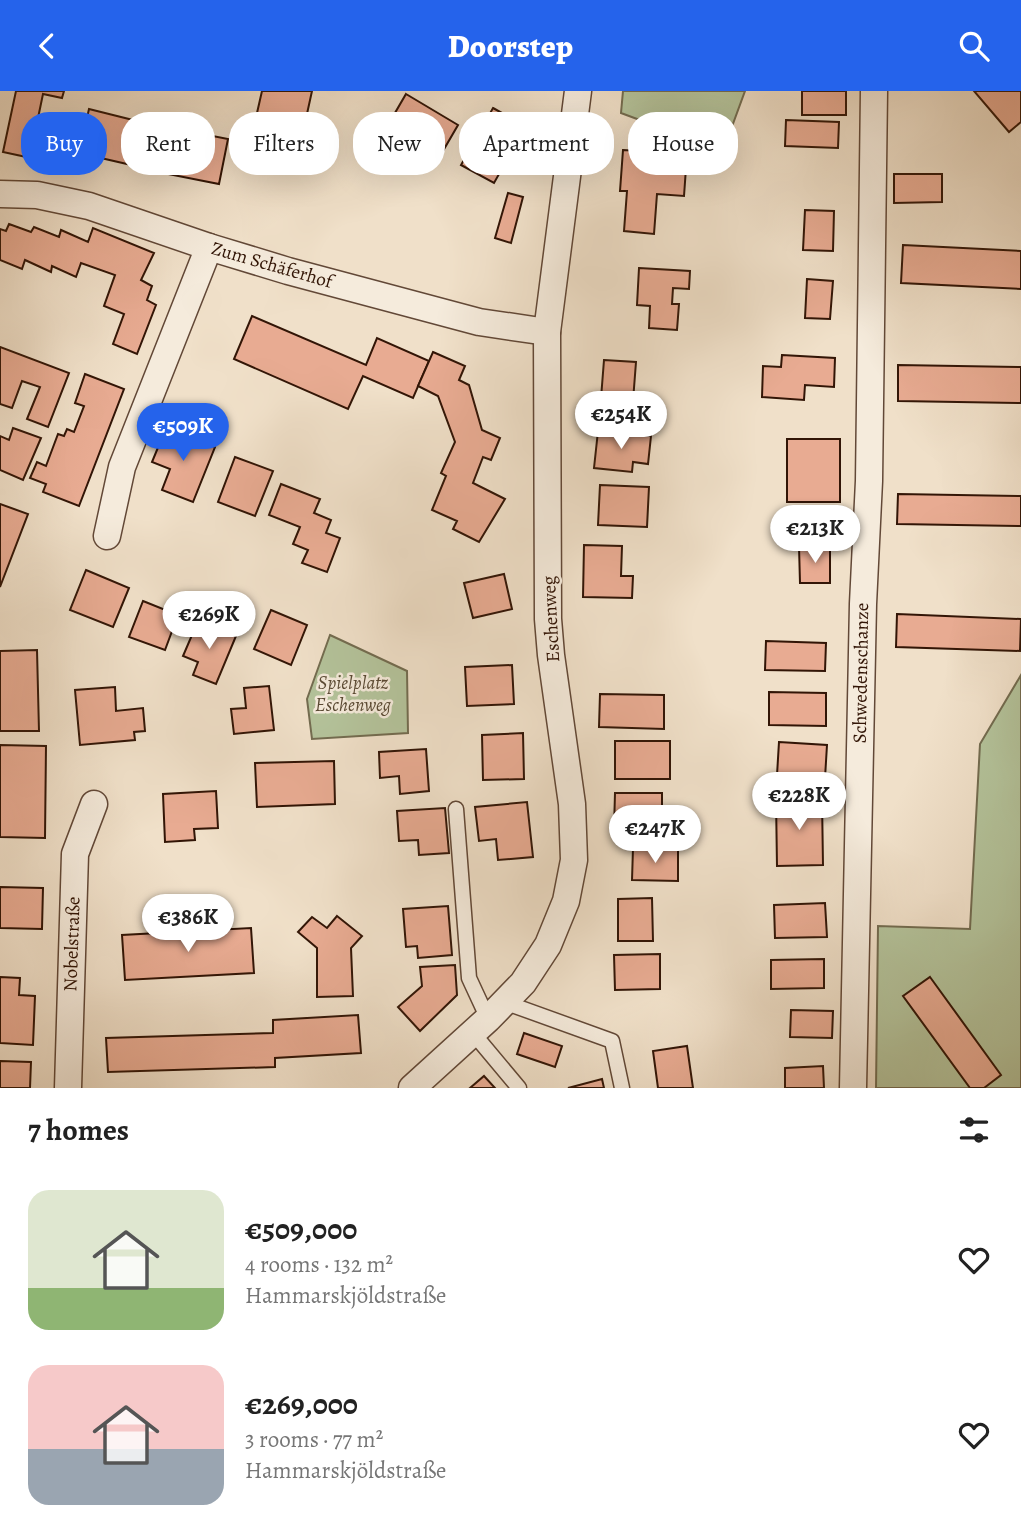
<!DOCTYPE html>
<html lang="en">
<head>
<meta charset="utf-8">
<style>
	:root { --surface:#fff; --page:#f2f2f2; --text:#222; --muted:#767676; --accent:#2563eb }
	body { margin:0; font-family:Alegreya,serif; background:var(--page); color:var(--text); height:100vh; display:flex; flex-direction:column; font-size:26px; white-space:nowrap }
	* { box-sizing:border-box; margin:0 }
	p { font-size:23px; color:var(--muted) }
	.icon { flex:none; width:38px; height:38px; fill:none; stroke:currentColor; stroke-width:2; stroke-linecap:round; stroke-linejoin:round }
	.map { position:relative; height:997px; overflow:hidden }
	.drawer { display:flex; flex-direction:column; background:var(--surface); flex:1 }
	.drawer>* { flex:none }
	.banner { position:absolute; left:21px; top:21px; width:980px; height:63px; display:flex; gap:14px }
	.price { position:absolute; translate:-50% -60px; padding:0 16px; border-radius:24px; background:#fff; color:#222; font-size:23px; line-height:46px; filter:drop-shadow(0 2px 4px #0008) }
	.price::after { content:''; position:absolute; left:50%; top:42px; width:21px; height:16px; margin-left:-10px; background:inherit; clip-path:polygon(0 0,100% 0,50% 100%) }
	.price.active { background:var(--accent); color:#fff }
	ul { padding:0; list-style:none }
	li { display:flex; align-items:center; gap:21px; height:175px; padding:0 28px }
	li span { display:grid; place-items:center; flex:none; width:196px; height:140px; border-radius:21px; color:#555 }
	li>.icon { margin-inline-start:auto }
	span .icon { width:84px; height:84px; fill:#fffc; stroke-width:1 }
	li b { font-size:30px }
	h2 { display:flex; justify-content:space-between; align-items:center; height:84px; padding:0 28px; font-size:30px }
	.chip { padding:0 24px; border-radius:28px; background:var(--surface); box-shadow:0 7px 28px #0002; font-size:24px; line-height:63px }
	.chip.active { background:var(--accent); color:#fff }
	header { display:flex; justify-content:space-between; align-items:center; height:91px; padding:0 28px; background:var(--accent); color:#fff; font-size:32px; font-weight:800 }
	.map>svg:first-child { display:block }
	.green { fill:#b4c39b; stroke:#736c50; stroke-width:2 }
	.building { fill:#e8ab92; stroke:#321506; stroke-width:2 }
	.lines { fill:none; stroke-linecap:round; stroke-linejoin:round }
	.service-casing { stroke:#624837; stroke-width:17 }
	.minor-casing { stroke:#624837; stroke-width:29 }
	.service { stroke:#f5ebdc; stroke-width:14 }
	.minor { stroke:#f5ebdc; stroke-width:26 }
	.labels { text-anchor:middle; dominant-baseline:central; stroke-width:5; stroke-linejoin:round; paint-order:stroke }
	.street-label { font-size:19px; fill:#321506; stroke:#f5ebdc }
	.park-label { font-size:19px; font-style:italic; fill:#594933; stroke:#f5ebdc }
</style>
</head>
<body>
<header><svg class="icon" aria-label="back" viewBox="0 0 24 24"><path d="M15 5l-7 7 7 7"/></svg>Doorstep<svg class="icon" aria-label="search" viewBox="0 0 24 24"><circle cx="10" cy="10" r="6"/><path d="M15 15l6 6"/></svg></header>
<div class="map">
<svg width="1021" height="997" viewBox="0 0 1021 997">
	<rect width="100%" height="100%" fill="#f0e0c9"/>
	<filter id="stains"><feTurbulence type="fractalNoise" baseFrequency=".00286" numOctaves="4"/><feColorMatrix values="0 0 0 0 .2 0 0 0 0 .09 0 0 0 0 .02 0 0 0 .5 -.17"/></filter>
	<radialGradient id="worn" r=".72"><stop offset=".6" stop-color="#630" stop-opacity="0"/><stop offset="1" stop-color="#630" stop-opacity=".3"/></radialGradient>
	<!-- green -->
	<g class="green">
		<polygon points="623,0 745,0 723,60 621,22"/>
		<polygon points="330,544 407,580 408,642 312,648 307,608"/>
		<polygon points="1021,584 1021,997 876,997 878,835 970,838 980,653"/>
	</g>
	<!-- building -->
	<g class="building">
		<polygon points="16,0 64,0 62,7 43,3 38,27 55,31 51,49 36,46 31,67 3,61"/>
		<polygon points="262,0 312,0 305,32 257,22"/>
		<rect x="802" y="0" width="44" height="24"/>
		<polygon points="974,0 1021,0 1021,31 1009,41"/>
		<polygon points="406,3 458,34 440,65 388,34"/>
		<polygon points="493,17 526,35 494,92 461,74"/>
		<polygon points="89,18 137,30 127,73 79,62"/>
		<polygon points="786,29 839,31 838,57 785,55"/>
		<polygon points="172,37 228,48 219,93 163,82"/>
		<polygon points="623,59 687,63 684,105 657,103 654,143 624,140 627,100 620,100"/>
		<polygon points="894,83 942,83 942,111 894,112"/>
		<polygon points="508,102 523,106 511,152 495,147"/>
		<polygon points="805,119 834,120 833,160 803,159"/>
		<polygon points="9,133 31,141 34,136 59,146 61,139 88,151 93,137 154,162 141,189 152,195 147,209 156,214 137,263 113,253 124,223 104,215 115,184 81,172 76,186 52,175 51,181 25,169 22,178 0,169 0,138 6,140"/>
		<polygon points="903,154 1021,160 1021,198 901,192"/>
		<polygon points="639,177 690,180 689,198 673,197 672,213 679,213 677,239 649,237 650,215 637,214"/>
		<polygon points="807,188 833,190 830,228 805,227"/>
		<polygon points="252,225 366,274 377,247 429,270 413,307 363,285 348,318 234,268"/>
		<polygon points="0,256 69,282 48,336 27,328 40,296 22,290 12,317 0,313"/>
		<polygon points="433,261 465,275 459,289 469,294 482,339 500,347 491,369 483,366 473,392 505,408 479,451 453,438 457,430 432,419 446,385 441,382 455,351 438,305 418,295"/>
		<polygon points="782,264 835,267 834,296 805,294 804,309 762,306 763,275 781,276"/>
		<polygon points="604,269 636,271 632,323 600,320"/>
		<polygon points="898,274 1021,276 1021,312 898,310"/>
		<polygon points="85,283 124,298 79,415 43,401 46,393 30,387 37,371 46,375 58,343 64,345 67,338 74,341 84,315 75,312"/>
		<polygon points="13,337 41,347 23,389 0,379 0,345 9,349"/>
		<polygon points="166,337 215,356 193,411 162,399 170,378 152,371"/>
		<polygon points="598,340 651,345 648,373 633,371 632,381 594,377"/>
		<rect x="787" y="348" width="53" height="63"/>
		<polygon points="235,366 273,380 255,425 218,411"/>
		<polygon points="281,393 320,408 314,422 331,429 326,442 340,447 327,481 302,472 308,459 293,453 300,436 269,424"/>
		<polygon points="600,394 649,396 647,436 598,434"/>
		<polygon points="898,403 1021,405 1021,435 897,433"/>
		<polygon points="0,413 28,423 0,496"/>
		<polygon points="584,454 622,455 621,485 633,485 632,507 583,506"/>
		<polygon points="799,455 830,456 830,492 800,492"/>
		<polygon points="86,479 129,497 113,536 70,519"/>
		<polygon points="504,483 512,518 473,527 464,492"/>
		<polygon points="143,510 178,524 165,559 129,546"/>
		<polygon points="271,519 307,534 291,574 254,558"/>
		<polygon points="897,523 1021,528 1020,560 896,556"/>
		<polygon points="198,530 236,545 216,593 193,584 198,571 183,565"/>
		<polygon points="766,550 826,552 825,580 765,579"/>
		<polygon points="37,559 39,640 0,640 0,560"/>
		<polygon points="512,574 514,613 467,615 465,576"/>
		<polygon points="269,595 274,639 234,643 231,618 246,617 244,597"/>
		<polygon points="115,596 116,620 143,617 145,640 134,641 135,649 80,654 75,599"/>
		<polygon points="769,601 826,602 826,635 769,634"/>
		<polygon points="600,603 664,604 664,638 599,636"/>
		<polygon points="523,642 524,688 483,689 482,644"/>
		<rect x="615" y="650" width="55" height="38"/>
		<polygon points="779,651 827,654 825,687 777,684"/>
		<polygon points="0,654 46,655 45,747 0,746"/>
		<polygon points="426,658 429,700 400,703 399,685 380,687 379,661"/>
		<polygon points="334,670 335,713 257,716 255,672"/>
		<polygon points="216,700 218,737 194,738 195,749 165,751 163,703"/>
		<polygon points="615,702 662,702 662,739 614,738"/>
		<polygon points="776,708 822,708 823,774 777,775"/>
		<polygon points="527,711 533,766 498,769 496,748 479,750 475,716"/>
		<polygon points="445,717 449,762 419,764 418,749 399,750 397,720"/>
		<polygon points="633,757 678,758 678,790 632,789"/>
		<polygon points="0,796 43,797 42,838 0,837"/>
		<polygon points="652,807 653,850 618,850 618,808"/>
		<polygon points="825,812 827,846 775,847 774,814"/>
		<polygon points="448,815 452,864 418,867 417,855 406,856 403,818"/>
		<polygon points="337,825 362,845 351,857 353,905 317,906 317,857 298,841 312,826 327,837"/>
		<polygon points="251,837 254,882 125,889 122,844"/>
		<polygon points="660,863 660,898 615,899 614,864"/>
		<polygon points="824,868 824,897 771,898 771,869"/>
		<polygon points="455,874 457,904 420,940 398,916 422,895 420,876"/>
		<polygon points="0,886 20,887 19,904 35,905 33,954 0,952"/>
		<polygon points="930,886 1001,984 984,997 970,997 903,905"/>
		<polygon points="791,919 833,920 832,947 790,946"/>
		<polygon points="358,924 361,962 275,967 275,976 108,981 106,947 273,942 273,929"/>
		<polygon points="524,942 562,955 555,976 517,963"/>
		<polygon points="687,955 693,997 658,997 653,960"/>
		<polygon points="0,970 31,971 30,997 0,997"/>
		<polygon points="823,975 824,997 785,997 785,977"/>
		<polygon points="484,985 495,997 470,997"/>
		<polygon points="602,988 604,997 568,997"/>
	</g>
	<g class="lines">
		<!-- service casing -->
		<g class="service-casing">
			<g id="service">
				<polyline points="456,718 469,887 488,928"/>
				<polyline points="504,911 612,950 622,997"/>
				<polyline points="473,942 519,997"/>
			</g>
		</g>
		<!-- minor casing -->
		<g class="minor-casing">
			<g id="minor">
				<polyline points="0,103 37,104 89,115 209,156 288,180 479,231 547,241"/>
				<polyline points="107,445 122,376 209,156"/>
				<polyline points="68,997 75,763 94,713"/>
				<polyline points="412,997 488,928 523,892 548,854 566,810 574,769 572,713 551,564 548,528 547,241 578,0"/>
				<polyline points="853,997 863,513 869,390 874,0"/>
			</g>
		</g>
		<!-- service -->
		<use href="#service" class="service"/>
		<!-- minor -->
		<use href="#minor" class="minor"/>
	</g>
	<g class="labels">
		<!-- street labels -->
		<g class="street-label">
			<text transform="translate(272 174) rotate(16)">Zum Schäferhof</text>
			<text transform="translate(551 528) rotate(-93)">Eschenweg</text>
			<text transform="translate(861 582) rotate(-89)">Schwedenschanze</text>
			<text transform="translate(72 853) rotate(-88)">Nobelstraße</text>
		</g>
		<!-- park labels -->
		<g class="park-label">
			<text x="353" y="592">Spielplatz<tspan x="353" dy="22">Eschenweg</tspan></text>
		</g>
	</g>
	<rect width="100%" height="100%" filter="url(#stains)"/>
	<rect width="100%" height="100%" fill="url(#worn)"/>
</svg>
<b class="price" style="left:621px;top:360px">€254K</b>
<b class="price active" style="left:183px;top:372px">€509K</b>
<b class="price" style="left:815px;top:474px">€213K</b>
<b class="price" style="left:209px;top:560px">€269K</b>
<b class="price" style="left:799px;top:741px">€228K</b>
<b class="price" style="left:655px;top:774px">€247K</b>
<b class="price" style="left:188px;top:863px">€386K</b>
<div class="banner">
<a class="chip active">Buy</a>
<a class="chip">Rent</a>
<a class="chip">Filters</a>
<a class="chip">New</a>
<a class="chip">Apartment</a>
<a class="chip">House</a>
</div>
</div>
<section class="drawer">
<h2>7 homes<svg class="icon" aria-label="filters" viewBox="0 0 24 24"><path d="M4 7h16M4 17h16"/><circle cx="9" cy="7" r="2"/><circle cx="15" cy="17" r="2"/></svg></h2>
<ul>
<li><span style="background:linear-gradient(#dfe7d0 70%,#8fb573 0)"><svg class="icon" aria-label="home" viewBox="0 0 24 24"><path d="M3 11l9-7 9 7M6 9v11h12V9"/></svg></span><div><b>€509,000</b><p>4 rooms · 132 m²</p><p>Hammarskjöldstraße</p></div><svg class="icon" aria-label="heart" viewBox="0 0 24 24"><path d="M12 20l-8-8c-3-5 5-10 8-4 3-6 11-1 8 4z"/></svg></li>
<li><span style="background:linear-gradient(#f6c9c9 60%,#9aa5b1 0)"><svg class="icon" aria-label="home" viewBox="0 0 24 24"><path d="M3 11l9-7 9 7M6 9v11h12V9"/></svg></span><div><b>€269,000</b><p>3 rooms · 77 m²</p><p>Hammarskjöldstraße</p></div><svg class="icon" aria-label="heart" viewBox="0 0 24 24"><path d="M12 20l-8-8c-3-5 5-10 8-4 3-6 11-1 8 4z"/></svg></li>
</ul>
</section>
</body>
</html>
